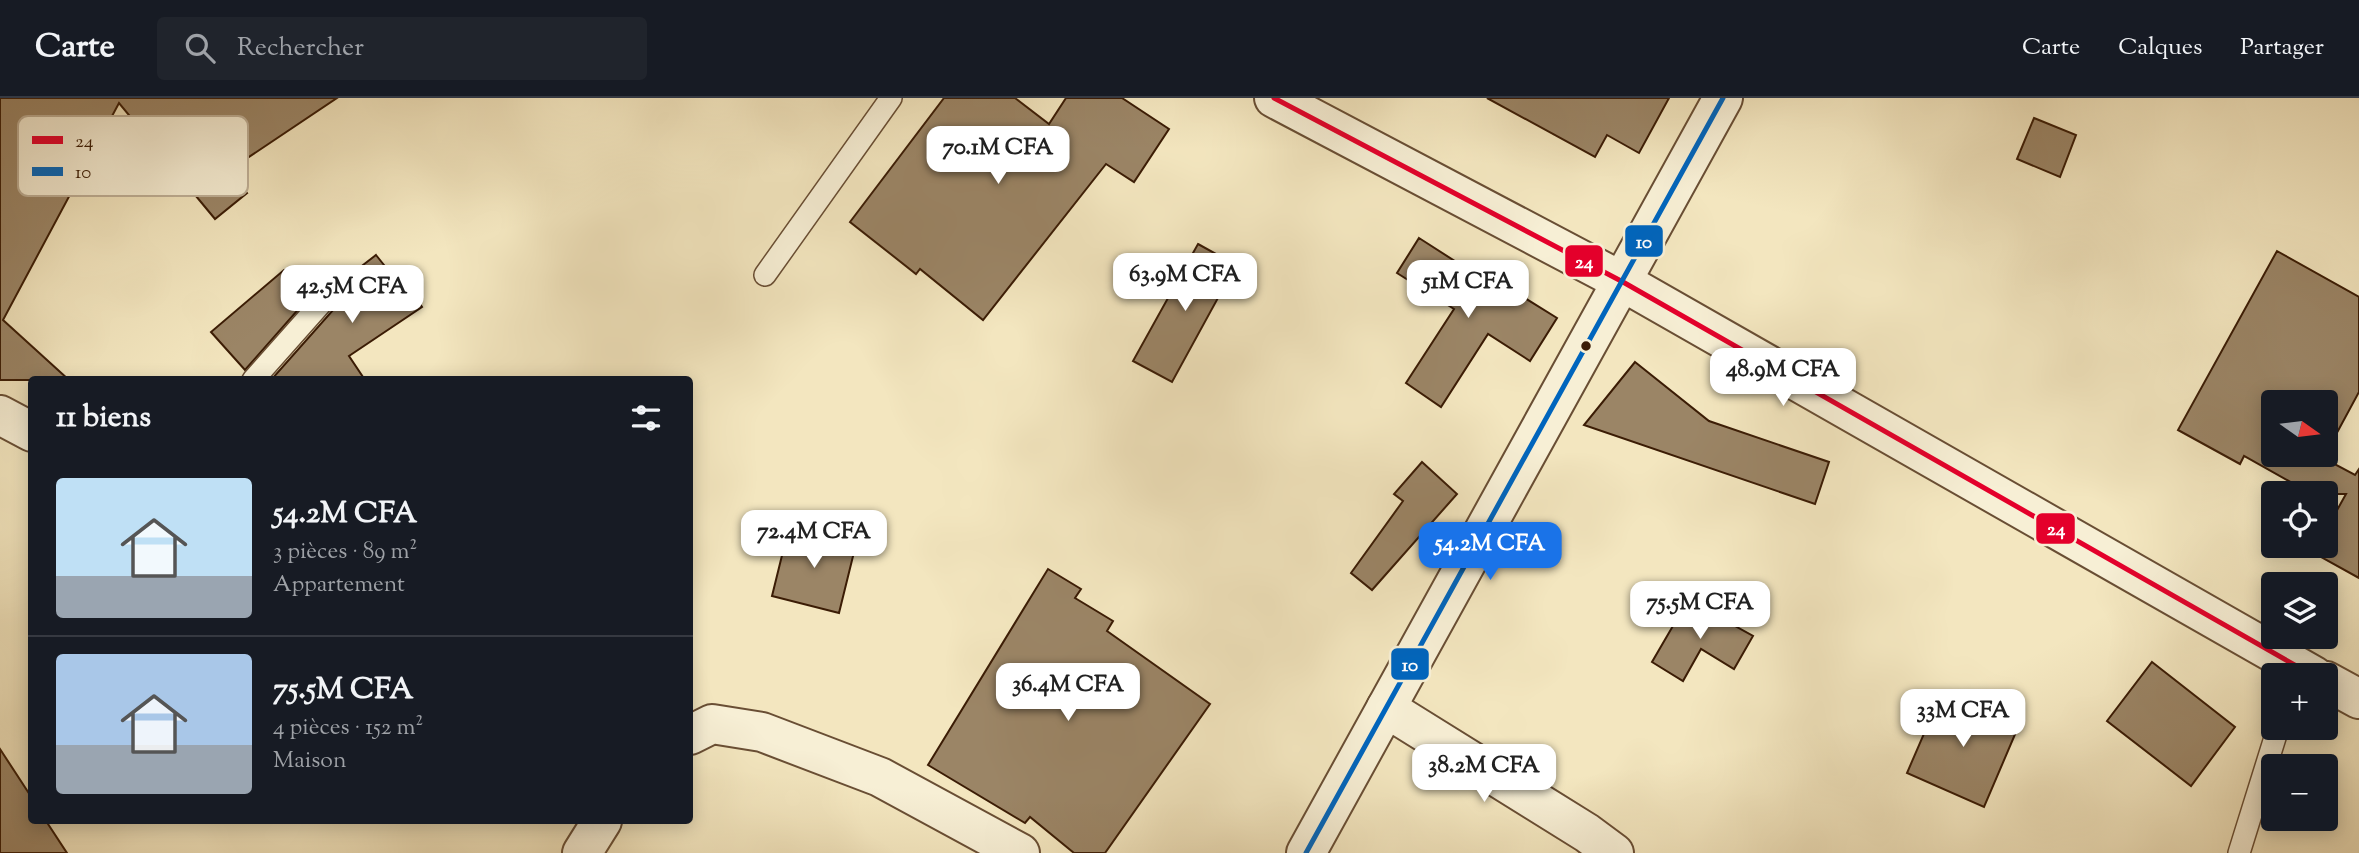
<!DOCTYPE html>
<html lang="fr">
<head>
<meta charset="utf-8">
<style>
	:root { --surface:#171b24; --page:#20242c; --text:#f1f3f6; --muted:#9ea1a6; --line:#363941; --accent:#1a73e8 }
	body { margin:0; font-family:"Sorts Mill Goudy",serif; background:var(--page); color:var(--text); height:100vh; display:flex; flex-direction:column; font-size:26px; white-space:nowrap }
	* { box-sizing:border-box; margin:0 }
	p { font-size:23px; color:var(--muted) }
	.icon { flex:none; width:38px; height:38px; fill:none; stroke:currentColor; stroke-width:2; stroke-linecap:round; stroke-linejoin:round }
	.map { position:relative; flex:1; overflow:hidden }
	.panel { position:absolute; left:28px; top:278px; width:665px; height:448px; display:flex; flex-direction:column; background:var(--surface); border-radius:7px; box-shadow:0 4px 18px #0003 }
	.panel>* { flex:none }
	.needle { width:46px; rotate:104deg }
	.fabs { position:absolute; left:2261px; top:292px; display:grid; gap:14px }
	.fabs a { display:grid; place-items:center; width:77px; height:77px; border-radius:7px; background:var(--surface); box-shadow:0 4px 18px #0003; font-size:35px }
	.price { position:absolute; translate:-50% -60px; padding:0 16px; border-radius:14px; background:#fff; color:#222; font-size:23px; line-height:46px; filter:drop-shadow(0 2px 4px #0008) }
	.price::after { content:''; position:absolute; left:50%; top:42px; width:21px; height:16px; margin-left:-10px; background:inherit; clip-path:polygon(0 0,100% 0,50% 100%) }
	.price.selected { background:var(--accent); color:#fff }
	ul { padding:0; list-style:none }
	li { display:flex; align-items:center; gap:21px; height:175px; padding:0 28px }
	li+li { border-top:2px solid var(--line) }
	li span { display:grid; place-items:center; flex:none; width:196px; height:140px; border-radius:7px; color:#555 }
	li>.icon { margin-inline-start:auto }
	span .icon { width:84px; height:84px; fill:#fffc; stroke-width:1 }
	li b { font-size:30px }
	h2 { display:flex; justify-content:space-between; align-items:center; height:84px; padding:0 28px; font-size:30px }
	header { display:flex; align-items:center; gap:42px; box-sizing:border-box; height:98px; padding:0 35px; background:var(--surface); border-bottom:2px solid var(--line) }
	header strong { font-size:33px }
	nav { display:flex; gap:38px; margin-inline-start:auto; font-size:24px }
	.search { width:490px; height:63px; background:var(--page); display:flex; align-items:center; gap:18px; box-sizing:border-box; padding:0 24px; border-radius:7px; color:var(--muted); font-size:26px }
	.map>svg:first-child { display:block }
	.building { fill:#9b8566; stroke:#3b1c05; stroke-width:2 }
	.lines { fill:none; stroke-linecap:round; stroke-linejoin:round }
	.service-casing { stroke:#694e34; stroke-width:24 }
	.minor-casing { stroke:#694e34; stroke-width:42 }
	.service { stroke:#f7efd5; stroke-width:21 }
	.minor { stroke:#f7efd5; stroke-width:38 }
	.bus-1-casing { stroke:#f7efd5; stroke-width:10 }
	.bus-2-casing { stroke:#f7efd5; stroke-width:10 }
	.bus-1 { stroke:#e4002b; stroke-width:5 }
	.bus-2 { stroke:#0065bd; stroke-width:5 }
	.bus-dot { fill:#3b1c05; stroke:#f7efd5; stroke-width:2.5 }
	.key { fill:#f7efd5; stroke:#bfb097; stroke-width:2 }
	.key-label { font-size:19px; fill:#3b1c05 }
	.line-badge { stroke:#f7efd5; stroke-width:2.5 }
	.badge-label { font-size:19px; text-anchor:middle; font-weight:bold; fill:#fff }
</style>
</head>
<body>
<header>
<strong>Carte</strong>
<div class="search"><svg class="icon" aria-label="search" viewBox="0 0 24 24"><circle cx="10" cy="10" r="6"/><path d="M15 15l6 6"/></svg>Rechercher</div>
<nav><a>Carte</a><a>Calques</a><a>Partager</a></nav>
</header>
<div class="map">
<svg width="2359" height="755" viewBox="0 0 2359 755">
	<rect width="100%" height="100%" fill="#f3e6bf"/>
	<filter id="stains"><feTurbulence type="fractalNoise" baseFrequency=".00286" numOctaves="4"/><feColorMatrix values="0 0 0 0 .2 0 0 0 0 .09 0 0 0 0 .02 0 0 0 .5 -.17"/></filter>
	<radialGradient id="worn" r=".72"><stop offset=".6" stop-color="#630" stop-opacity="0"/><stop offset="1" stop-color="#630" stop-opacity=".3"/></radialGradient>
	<!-- building -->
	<g class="building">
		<polygon points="0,0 337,0 228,73 247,95 215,121 119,5 3,222 69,282 0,282"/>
		<polygon points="944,0 1015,0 1049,26 1066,0 1122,0 1169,31 1134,84 1106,66 983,222 920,171 916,176 850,124"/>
		<polygon points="1487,0 1669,0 1639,55 1607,37 1595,59"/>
		<polygon points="2034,20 2076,37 2060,79 2017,61"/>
		<polygon points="1419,140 1503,194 1507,189 1557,220 1530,263 1488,236 1441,309 1406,285 1454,211 1397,175"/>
		<polygon points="1198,146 1236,167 1172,284 1133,263"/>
		<polygon points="2277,153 2359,199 2359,294 2326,355 2326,304 2273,304 2273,357 2325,357 2323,360 2355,377 2359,371 2359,480 2314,455 2317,448 2326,448 2326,432 2346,396 2312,396 2244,358 2240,366 2178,332"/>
		<polygon points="376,157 396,182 402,178 422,209 349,258 365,282 271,282 342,202 345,195 341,184"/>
		<polygon points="284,172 311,197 245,272 211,234"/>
		<polygon points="1635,264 1709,323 1829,364 1815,406 1584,327"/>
		<polygon points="1422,364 1457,396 1372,492 1351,475 1403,403 1394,396"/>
		<polygon points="789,429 856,446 839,515 772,498"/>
		<polygon points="1048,471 1081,491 1075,500 1113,523 1107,533 1210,606 1105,755 1074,755 1030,719 1025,725 928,667"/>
		<polygon points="1688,502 1753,538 1734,571 1701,551 1683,583 1652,564"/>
		<polygon points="2152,564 2235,629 2191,688 2107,623"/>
		<polygon points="1942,594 2019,627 1984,709 1907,675"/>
		<polygon points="0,651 32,700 32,723 46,723 67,755 0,755"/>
	</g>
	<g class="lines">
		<!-- service casing -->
		<g class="service-casing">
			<g id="service">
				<polyline points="765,177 891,0"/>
				<polyline points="253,282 332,193"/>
				<polyline points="2239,755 2278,630"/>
			</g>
		</g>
		<!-- minor casing -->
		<g class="minor-casing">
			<g id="minor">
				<polyline points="1274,0 1623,184 2314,578"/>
				<polyline points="0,317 32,334"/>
				<polyline points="2326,583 2359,601"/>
				<polyline points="1386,610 1587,735 1614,755"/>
				<polyline points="690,637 712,626 762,634 880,679 1020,755"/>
				<polyline points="582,755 602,723"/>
				<polyline points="1306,755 1723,0"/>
			</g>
		</g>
		<!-- service -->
		<use href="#service" class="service"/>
		<!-- minor -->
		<use href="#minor" class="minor"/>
		<!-- bus-1 casing -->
		<g class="bus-1-casing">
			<polyline id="bus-1" points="1274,0 1623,184 2314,578"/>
		</g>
		<!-- bus-2 casing -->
		<g class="bus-2-casing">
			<polyline id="bus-2" points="1306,755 1723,0"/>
		</g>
		<!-- bus-1 -->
		<use href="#bus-1" class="bus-1"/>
		<!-- bus-2 -->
		<use href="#bus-2" class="bus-2"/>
	</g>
	<!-- markers -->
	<circle class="bus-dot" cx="1586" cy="248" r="6"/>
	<!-- legend -->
	<rect x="18" y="18" width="230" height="80" rx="10" class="key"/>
	<rect x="32" y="38" width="31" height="8" fill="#e4002b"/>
	<rect x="32" y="69" width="31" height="9" fill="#0065bd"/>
	<g class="key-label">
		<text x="75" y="49">24</text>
		<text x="75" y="80">10</text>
	</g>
	<g class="line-badge">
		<rect x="1624" y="126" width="40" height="34" rx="7" fill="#0065bd"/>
		<rect x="1564" y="146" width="40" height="34" rx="7" fill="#e4002b"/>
		<rect x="2035" y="414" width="41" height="33" rx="7" fill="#e4002b"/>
		<rect x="1390" y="549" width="40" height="34" rx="7" fill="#0065bd"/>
	</g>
	<g class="badge-label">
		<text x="1644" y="150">10</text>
		<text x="1584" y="170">24</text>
		<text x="2056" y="437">24</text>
		<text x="1410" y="573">10</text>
	</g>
	<rect width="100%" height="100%" filter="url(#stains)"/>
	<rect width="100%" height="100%" fill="url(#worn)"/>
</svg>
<div class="fabs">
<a><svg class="needle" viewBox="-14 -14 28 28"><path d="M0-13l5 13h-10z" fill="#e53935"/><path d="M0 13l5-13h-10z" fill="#9ea1a6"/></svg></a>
<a><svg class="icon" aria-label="locate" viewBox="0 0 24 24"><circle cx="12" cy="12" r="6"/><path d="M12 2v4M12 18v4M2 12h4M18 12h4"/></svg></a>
<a><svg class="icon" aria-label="layers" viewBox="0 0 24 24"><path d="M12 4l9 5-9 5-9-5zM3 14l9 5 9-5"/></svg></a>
<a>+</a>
<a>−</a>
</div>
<b class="price" style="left:998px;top:88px">70.1M CFA</b>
<b class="price" style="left:1185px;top:215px">63.9M CFA</b>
<b class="price" style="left:1468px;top:222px">51M CFA</b>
<b class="price" style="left:352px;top:227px">42.5M CFA</b>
<b class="price" style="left:1783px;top:310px">48.9M CFA</b>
<b class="price" style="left:814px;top:472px">72.4M CFA</b>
<b class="price selected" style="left:1490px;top:484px">54.2M CFA</b>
<b class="price" style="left:1700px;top:543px">75.5M CFA</b>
<b class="price" style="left:1068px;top:625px">36.4M CFA</b>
<b class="price" style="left:1963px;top:651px">33M CFA</b>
<b class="price" style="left:1484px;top:706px">38.2M CFA</b>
<section class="panel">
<h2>11 biens<svg class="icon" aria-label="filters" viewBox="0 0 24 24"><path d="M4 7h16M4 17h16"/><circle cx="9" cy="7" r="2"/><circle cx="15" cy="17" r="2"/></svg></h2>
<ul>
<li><span style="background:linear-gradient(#bfe0f5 70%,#9aa5b1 0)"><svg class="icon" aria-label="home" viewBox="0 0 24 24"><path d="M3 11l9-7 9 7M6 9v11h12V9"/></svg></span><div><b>54.2M CFA</b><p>3 pièces · 89 m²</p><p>Appartement</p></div></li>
<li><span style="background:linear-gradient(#a9c7e8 65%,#9aa5b1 0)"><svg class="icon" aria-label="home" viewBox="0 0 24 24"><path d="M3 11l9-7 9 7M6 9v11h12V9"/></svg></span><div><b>75.5M CFA</b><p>4 pièces · 152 m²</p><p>Maison</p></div></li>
</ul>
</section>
</div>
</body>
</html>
